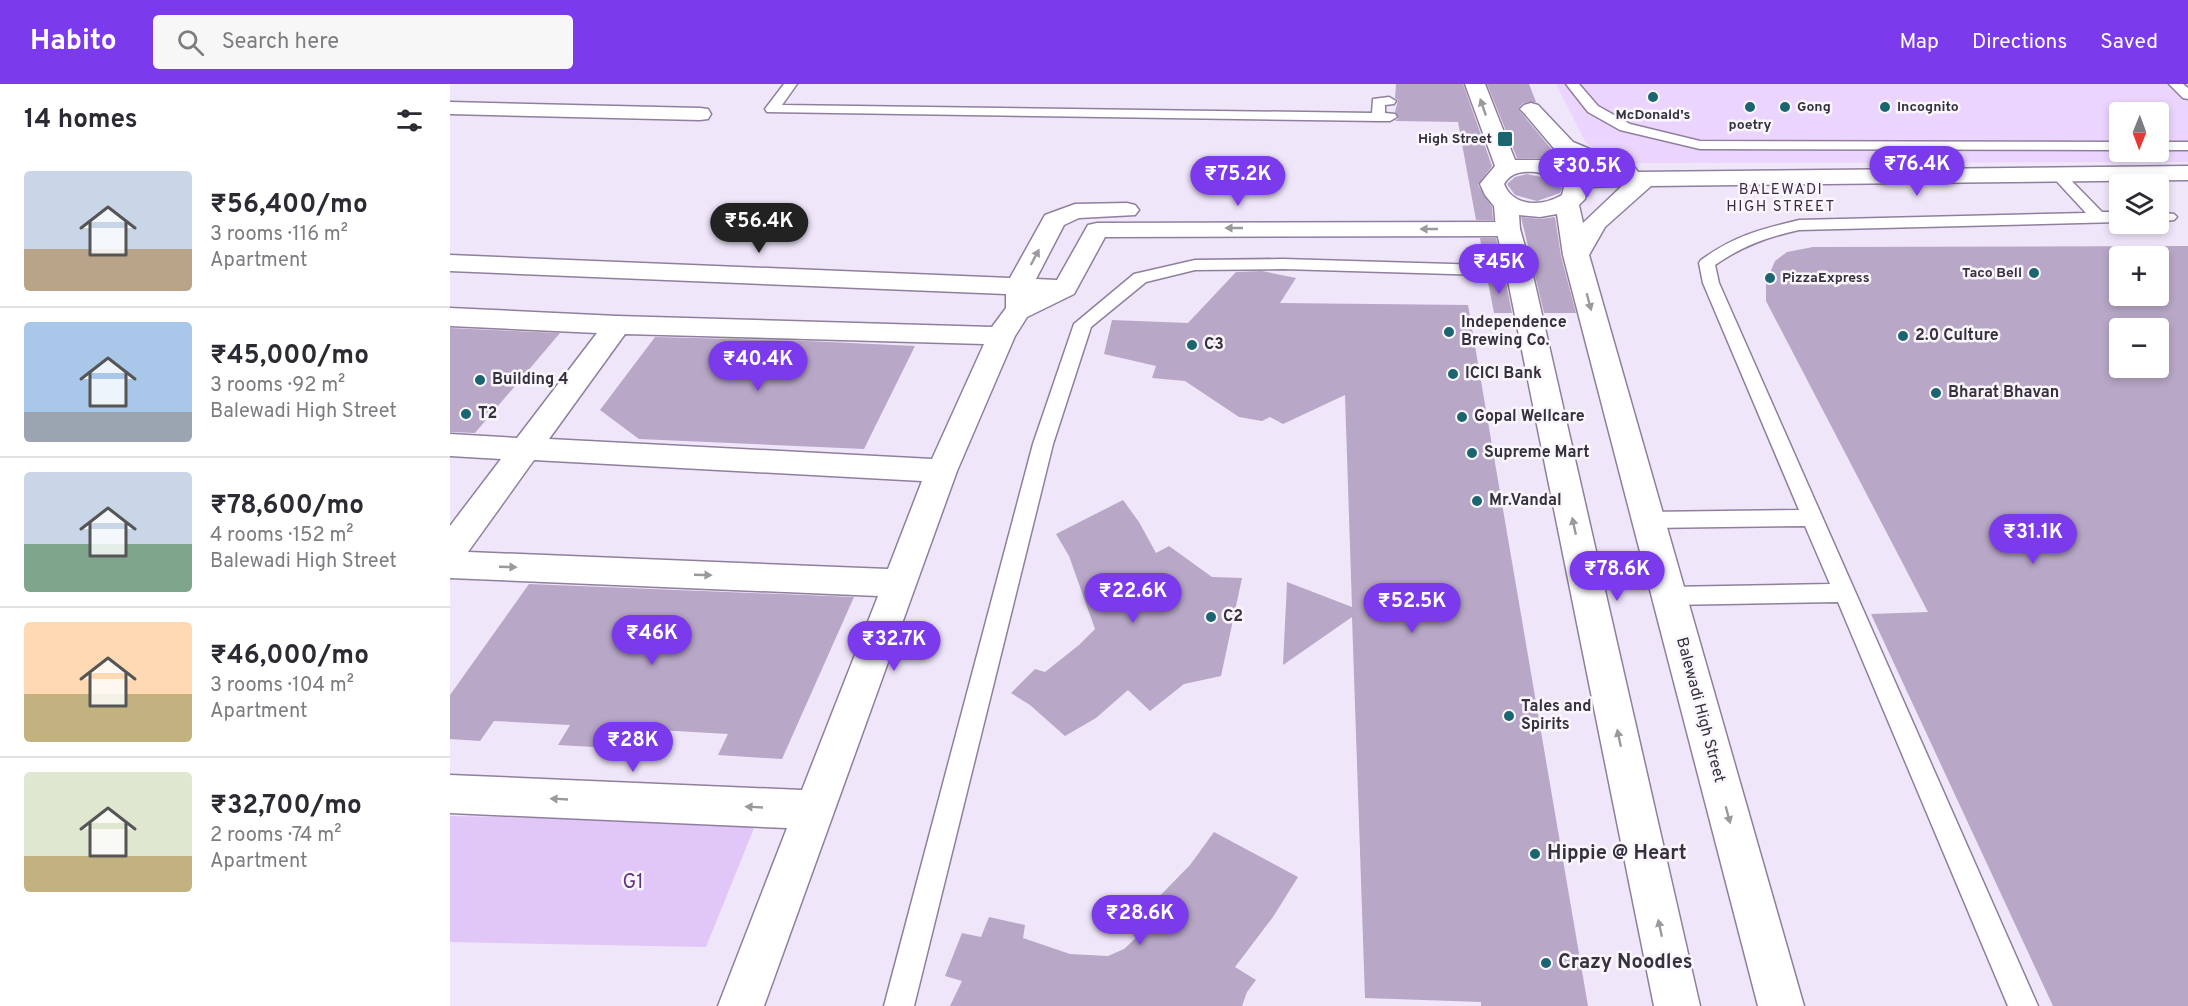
<!DOCTYPE html>
<html lang="en">
<head>
<meta charset="utf-8">
<style>
	:root { --surface:#fff; --page:#f7f7f7; --text:#2b2b33; --muted:#7c7c81; --line:#e1e1e2; --accent:#7c3aed }
	body { margin:0; font-family:Overpass,sans-serif; background:var(--page); color:var(--text); height:100vh; display:flex; flex-direction:column; font-size:22px; white-space:nowrap }
	* { box-sizing:border-box; margin:0 }
	p { font-size:20px; color:var(--muted) }
	.icon { flex:none; width:33px; height:33px; fill:none; stroke:currentColor; stroke-width:2; stroke-linecap:round; stroke-linejoin:round }
	.map { position:relative; flex:1; overflow:hidden }
	.details { display:flex; flex-direction:column; background:var(--surface); width:450px }
	.details>* { flex:none }
	.needle { width:39px; rotate:181deg }
	.fabs { position:absolute; left:1659px; top:18px; display:grid; gap:12px }
	.fabs a { display:grid; place-items:center; width:60px; height:60px; border-radius:6px; background:var(--surface); box-shadow:0 3px 9px #0003; font-size:30px }
	.price { position:absolute; translate:-50% -51px; padding:0 14px; border-radius:21px; background:var(--accent); color:#fff; font-size:20px; line-height:39px; filter:drop-shadow(0 2px 3px #0008) }
	.price::after { content:''; position:absolute; left:50%; top:36px; width:18px; height:14px; margin-left:-9px; background:inherit; clip-path:polygon(0 0,100% 0,50% 100%) }
	.price.selected { background:#222; color:#fff }
	ul { padding:0; list-style:none }
	li { display:flex; align-items:center; gap:18px; height:150px; padding:0 24px }
	li+li { border-top:2px solid var(--line) }
	li span { display:grid; place-items:center; flex:none; width:168px; height:120px; border-radius:6px; color:#555 }
	li>.icon { margin-inline-start:auto }
	span .icon { width:72px; height:72px; fill:#fffc; stroke-width:1 }
	li b { font-size:26px }
	h2 { display:flex; justify-content:space-between; align-items:center; height:72px; padding:0 24px; font-size:26px }
	header { display:flex; align-items:center; gap:36px; box-sizing:border-box; height:84px; padding:0 30px; background:var(--accent); color:#fff }
	header strong { font-size:28px }
	nav { display:flex; gap:33px; margin-inline-start:auto; font-size:21px }
	.search { width:420px; height:54px; background:var(--page); display:flex; align-items:center; gap:15px; box-sizing:border-box; padding:0 21px; border-radius:6px; color:var(--muted); font-size:22px }
	main { display:flex; flex:1; min-height:0 }
	.map>svg:first-child { display:block }
	.built { fill:#ebd5fe; fill-rule:evenodd }
	.green { fill:#e1c6f8 }
	.building { fill:#b8a7c7; fill-rule:evenodd }
	.lines { fill:none; stroke-linecap:round; stroke-linejoin:round }
	.service-casing { stroke:#8f7f9d; stroke-width:3 }
	.minor-casing { stroke:#8f7f9d; stroke-width:3 }
	.tertiary-casing { stroke:#8f7f9d; stroke-width:3 }
	.service { fill:#fff; fill-rule:evenodd }
	.minor { fill:#fff; fill-rule:evenodd }
	.tertiary { fill:#fff; fill-rule:evenodd }
	.oneway { fill:#9b989e }
	.poi-dot { fill:#1a6570; stroke:#faf6fd; stroke-width:2 }
	.labels { text-anchor:middle; dominant-baseline:central; stroke-width:5; stroke-linejoin:round; paint-order:stroke }
	.far-poi-label { font-size:14px; font-weight:bold; fill:#37303d; stroke:#faf6fd; text-anchor:start }
	.far-neighbourhood-label { font-size:15px; letter-spacing:1.5px; fill:#392a44; stroke:#faf6fd }
	.poi-label { font-size:16px; font-weight:bold; fill:#37303d; stroke:#faf6fd; text-anchor:start }
	.street-label { font-size:16px; fill:#37303d; stroke:#faf6fd }
	.near-poi-label { font-size:20px; font-weight:bold; fill:#37303d; stroke:#faf6fd; text-anchor:start }
	.near-park-label { font-size:20px; fill:#613281; stroke:#faf6fd }
</style>
</head>
<body>
<header>
<strong>Habito</strong>
<div class="search"><svg class="icon" aria-label="search" viewBox="0 0 24 24"><circle cx="10" cy="10" r="6"/><path d="M15 15l6 6"/></svg>Search here</div>
<nav><a>Map</a><a>Directions</a><a>Saved</a></nav>
</header>
<main>
<section class="details">
<h2>14 homes<svg class="icon" aria-label="filters" viewBox="0 0 24 24"><path d="M4 7h16M4 17h16"/><circle cx="9" cy="7" r="2"/><circle cx="15" cy="17" r="2"/></svg></h2>
<ul>
<li><span style="background:linear-gradient(#c9d6e8 65%,#b9a48a 0)"><svg class="icon" aria-label="home" viewBox="0 0 24 24"><path d="M3 11l9-7 9 7M6 9v11h12V9"/></svg></span><div><b>₹56,400/mo</b><p>3 rooms · 116 m²</p><p>Apartment</p></div></li>
<li><span style="background:linear-gradient(#a9c7e8 75%,#9aa5b1 0)"><svg class="icon" aria-label="home" viewBox="0 0 24 24"><path d="M3 11l9-7 9 7M6 9v11h12V9"/></svg></span><div><b>₹45,000/mo</b><p>3 rooms · 92 m²</p><p>Balewadi High Street</p></div></li>
<li><span style="background:linear-gradient(#c9d6e8 60%,#7fa58c 0)"><svg class="icon" aria-label="home" viewBox="0 0 24 24"><path d="M3 11l9-7 9 7M6 9v11h12V9"/></svg></span><div><b>₹78,600/mo</b><p>4 rooms · 152 m²</p><p>Balewadi High Street</p></div></li>
<li><span style="background:linear-gradient(#ffd9b3 60%,#c2b280 0)"><svg class="icon" aria-label="home" viewBox="0 0 24 24"><path d="M3 11l9-7 9 7M6 9v11h12V9"/></svg></span><div><b>₹46,000/mo</b><p>3 rooms · 104 m²</p><p>Apartment</p></div></li>
<li><span style="background:linear-gradient(#dfe7d0 70%,#c2b280 0)"><svg class="icon" aria-label="home" viewBox="0 0 24 24"><path d="M3 11l9-7 9 7M6 9v11h12V9"/></svg></span><div><b>₹32,700/mo</b><p>2 rooms · 74 m²</p><p>Apartment</p></div></li>
</ul>
</section>
<div class="map">
<svg width="1738" height="922" viewBox="0 0 1738 922">
	<rect width="100%" height="100%" fill="#f0e6fa"/>
	<!-- built -->
	<path class="built" d="M1106,0H1738V78L1187,79L1151,70L1135,57ZM1670,28H1708V68H1670Z"/>
	<!-- green -->
	<polygon class="green" points="0,732 306,739 256,863 0,858"/>
	<!-- building -->
	<g class="building">
		<polygon points="946,0 1013,0 1042,82 1028,101 1042,123 1043,136 1026,136 1008,38 945,37 949,34 945,28 948,16 945,14"/>
		<polygon points="1037,0 1079,0 1086,18 1073,19 1068,25 1103,67 1106,77 1093,74 1067,74"/>
		<polygon points="1077,90 1100,95 1112,104 1110,109 1087,117 1065,111 1057,100 1065,93"/>
		<polygon points="1071,133 1090,135 1105,133 1111,172 1126,229 1094,229"/>
		<polygon points="1030,154 1046,154 1052,179 1034,179"/>
		<path d="M1738,162V922H1603L1421,530L1478,528L1316,217V198L1325,177L1337,168L1363,163ZM1670,172H1708V212H1670ZM1670,244H1708V284H1670Z"/>
		<polygon points="812,187 846,194 830,219 1018,221 1138,922 1031,922 1031,918 915,914 902,533 833,581 837,498 902,523 895,311 833,340 820,333 812,337 789,333 735,297 702,294 706,282 654,270 662,236 738,239 786,188"/>
		<polygon points="1037,193 1055,194 1062,229 1044,229"/>
		<polygon points="0,244 110,249 25,349 0,348"/>
		<polygon points="205,253 358,257 465,262 414,365 189,355 150,326"/>
		<polygon points="673,416 689,438 706,469 719,462 762,493 792,494 771,592 734,600 700,627 678,606 646,634 615,652 580,621 561,609 585,585 595,588 629,561 645,545 619,472 606,450"/>
		<polygon points="79,500 404,513 332,675 268,671 278,650 208,646 197,666 108,661 120,641 44,637 30,657 0,655 0,611"/>
		<polygon points="764,748 848,793 823,833 785,883 806,896 797,908 792,922 500,922 512,897 495,892 512,849 531,853 539,833 575,841 573,854 620,870 658,872 674,865 710,831 699,823 740,781"/>
	</g>
	<g class="lines">
		<!-- service casing -->
		<g class="service-casing">
			<g id="service">
				<polygon points="334,0 347,0 332,21 922,29 923,15 939,13 946,17 944,20 935,21 935,29 945,30 947,33 940,37 929,37 317,28 315,25"/>
				<polygon points="1116,0 1129,0 1148,22 1180,40 1250,57 1670,58 1670,66 1250,65 1170,46 1138,28"/>
				<polygon points="1719,0 1733,0 1738,4 1738,15 1733,14"/>
				<rect x="1708" y="58" width="30" height="8"/>
				<path d="M1607,86L1612,87L1652,128H1670V138L1349,146C1318,153 1292,162 1265,181L1269,199L1588,922H1558L1388,518L1219,521L1211,518L1208,512L1211,506L1219,503L1380,500L1355,442L1198,444L1191,442L1188,436L1191,430L1198,428L1349,426L1253,199L1249,179L1251,176C1286,151 1309,146 1349,136L1636,129L1600,90Z"/>
				<polygon points="1708,128 1724,130 1727,133 1724,136 1708,138"/>
				<polygon points="833,175 1069,182 1077,187 1069,192 833,185 745,186 696,198 641,243 603,360 464,922 434,922 583,360 624,240 684,190 745,176"/>
			</g>
		</g>
		<!-- minor casing -->
		<g class="minor-casing">
			<g id="minor">
				<polygon points="0,18 250,24 258,25 261,30 258,35 250,36 0,30"/>
				<path d="M677,119L685,121L689,126L685,131L629,134L614,141L586,195L607,196L638,141L647,139L1058,138L1067,140L1070,145L1067,150L1058,152L655,153L624,210L577,233L565,252L507,387L314,922H268L337,744L0,729V691L352,706L428,512L0,494V442L51,375L0,372V350L67,354L147,249L0,242V224L167,232L542,243L556,224V210L0,187V171L560,194L595,131L625,120ZM175,250L534,260L482,375L99,355ZM84,376L472,397L438,485L18,468Z"/>
			</g>
		</g>
		<!-- tertiary casing -->
		<g class="tertiary-casing">
			<path id="tertiary" d="M1015,0H1035L1065,76H1093L1114,81L1127,89H1157L1107,68L1074,29L1070,25L1074,21L1081,19L1088,21L1123,58L1185,84L1188,88L1738,82V96L1201,102L1155,143L1139,171L1354,922H1308L1113,171L1107,130L1090,133L1069,131L1070,145L1082,187L1250,922H1204L1056,187L1046,145L1044,122L1035,111L1030,100L1045,82ZM1086,88C1098,90 1106,94 1114,103L1112,111C1092,123 1063,123 1054,100C1061,88 1073,87 1086,88ZM1172,102L1133,139L1129,121L1135,115L1137,103Z"/>
		</g>
		<!-- service -->
		<use href="#service" class="service"/>
		<!-- minor -->
		<use href="#minor" class="minor"/>
		<!-- tertiary -->
		<use href="#tertiary" class="tertiary"/>
	</g>
	<!-- one-way arrows -->
	<defs><path id="oneway-solid" d="M-6-.8H1V-3.2L6.5 0L1 3.2V.8H-6Z" transform="scale(1.5)"/></defs>
	<g class="oneway">
		<use href="#oneway-solid" transform="translate(1033 23) rotate(-109)"/>
		<use href="#oneway-solid" transform="translate(784 144) rotate(180)"/>
		<use href="#oneway-solid" transform="translate(979 145) rotate(-180)"/>
		<use href="#oneway-solid" transform="translate(585 173) rotate(-62)"/>
		<use href="#oneway-solid" transform="translate(1139 218) rotate(75)"/>
		<use href="#oneway-solid" transform="translate(1124 442) rotate(-102)"/>
		<use href="#oneway-solid" transform="translate(58 483) rotate(2)"/>
		<use href="#oneway-solid" transform="translate(253 491) rotate(2)"/>
		<use href="#oneway-solid" transform="translate(1169 654) rotate(-102)"/>
		<use href="#oneway-solid" transform="translate(109 715) rotate(-177)"/>
		<use href="#oneway-solid" transform="translate(304 723) rotate(-177)"/>
		<use href="#oneway-solid" transform="translate(1278 731) rotate(75)"/>
		<use href="#oneway-solid" transform="translate(1210 844) rotate(-102)"/>
	</g>
	<!-- markers -->
	<g class="poi-dot">
		<circle cx="1203" cy="13" r="6"/>
		<circle cx="1300" cy="23" r="6"/>
		<circle cx="1335" cy="23" r="6"/>
		<circle cx="1435" cy="23" r="6"/>
		<rect x="1047" y="47" width="16" height="16" rx="3"/>
		<circle cx="1584" cy="189" r="6"/>
		<circle cx="1320" cy="194" r="6"/>
		<circle cx="999" cy="248" r="6"/>
		<circle cx="1453" cy="252" r="6"/>
		<circle cx="742" cy="261" r="6"/>
		<circle cx="1003" cy="290" r="6"/>
		<circle cx="30" cy="296" r="6"/>
		<circle cx="1486" cy="309" r="6"/>
		<circle cx="16" cy="330" r="6"/>
		<circle cx="1012" cy="333" r="6"/>
		<circle cx="1022" cy="369" r="6"/>
		<circle cx="1027" cy="417" r="6"/>
		<circle cx="761" cy="533" r="6"/>
		<circle cx="1059" cy="632" r="6"/>
		<circle cx="1085" cy="770" r="6"/>
		<circle cx="1096" cy="879" r="6"/>
	</g>
	<g class="labels">
		<!-- far-poi labels -->
		<g class="far-poi-label">
			<text x="1347" y="23">Gong</text>
			<text x="1447" y="23">Incognito</text>
			<text x="1203" y="31" text-anchor="middle">McDonald's</text>
			<text x="1300" y="41" text-anchor="middle">poetry</text>
			<text x="1042" y="55" text-anchor="end">High Street</text>
			<text x="1572" y="189" text-anchor="end">Taco Bell</text>
			<text x="1332" y="194">PizzaExpress</text>
		</g>
		<!-- far-neighbourhood labels -->
		<g class="far-neighbourhood-label">
			<text x="1331" y="106">BALEWADI<tspan x="1331" dy="17">HIGH STREET</tspan></text>
		</g>
		<!-- poi labels -->
		<g class="poi-label">
			<text x="1011" y="239">Independence<tspan x="1011" dy="18">Brewing Co.</tspan></text>
			<text x="1465" y="252">2.0 Culture</text>
			<text x="754" y="261">C3</text>
			<text x="1015" y="290">ICICI Bank</text>
			<text x="42" y="296">Building 4</text>
			<text x="1498" y="309">Bharat Bhavan</text>
			<text x="28" y="330">T2</text>
			<text x="1024" y="333">Gopal Wellcare</text>
			<text x="1034" y="369">Supreme Mart</text>
			<text x="1039" y="417">Mr.Vandal</text>
			<text x="773" y="533">C2</text>
			<text x="1071" y="623">Tales and<tspan x="1071" dy="18">Spirits</tspan></text>
		</g>
		<!-- street labels -->
		<g class="street-label">
			<text transform="translate(1250 626) rotate(75)">Balewadi High Street</text>
		</g>
		<!-- near-poi labels -->
		<g class="near-poi-label">
			<text x="1097" y="770">Hippie @ Heart</text>
			<text x="1108" y="879">Crazy Noodles</text>
		</g>
		<!-- near-park labels -->
		<g class="near-park-label">
			<text x="183" y="799">G1</text>
		</g>
	</g>
</svg>
<div class="fabs">
<a><svg class="needle" viewBox="-14 -14 28 28"><path d="M0-13l5 13h-10z" fill="#e53935"/><path d="M0 13l5-13h-10z" fill="#7c7c81"/></svg></a>
<a><svg class="icon" aria-label="layers" viewBox="0 0 24 24"><path d="M12 4l9 5-9 5-9-5zM3 14l9 5 9-5"/></svg></a>
<a>+</a>
<a>−</a>
</div>
<b class="price" style="left:1467px;top:113px">₹76.4K</b>
<b class="price" style="left:1137px;top:115px">₹30.5K</b>
<b class="price" style="left:788px;top:123px">₹75.2K</b>
<b class="price selected" style="left:309px;top:170px">₹56.4K</b>
<b class="price" style="left:1049px;top:211px">₹45K</b>
<b class="price" style="left:308px;top:308px">₹40.4K</b>
<b class="price" style="left:1583px;top:481px">₹31.1K</b>
<b class="price" style="left:1167px;top:518px">₹78.6K</b>
<b class="price" style="left:683px;top:540px">₹22.6K</b>
<b class="price" style="left:962px;top:550px">₹52.5K</b>
<b class="price" style="left:202px;top:582px">₹46K</b>
<b class="price" style="left:444px;top:588px">₹32.7K</b>
<b class="price" style="left:183px;top:689px">₹28K</b>
<b class="price" style="left:690px;top:862px">₹28.6K</b>
</div>
</main>
</body>
</html>
